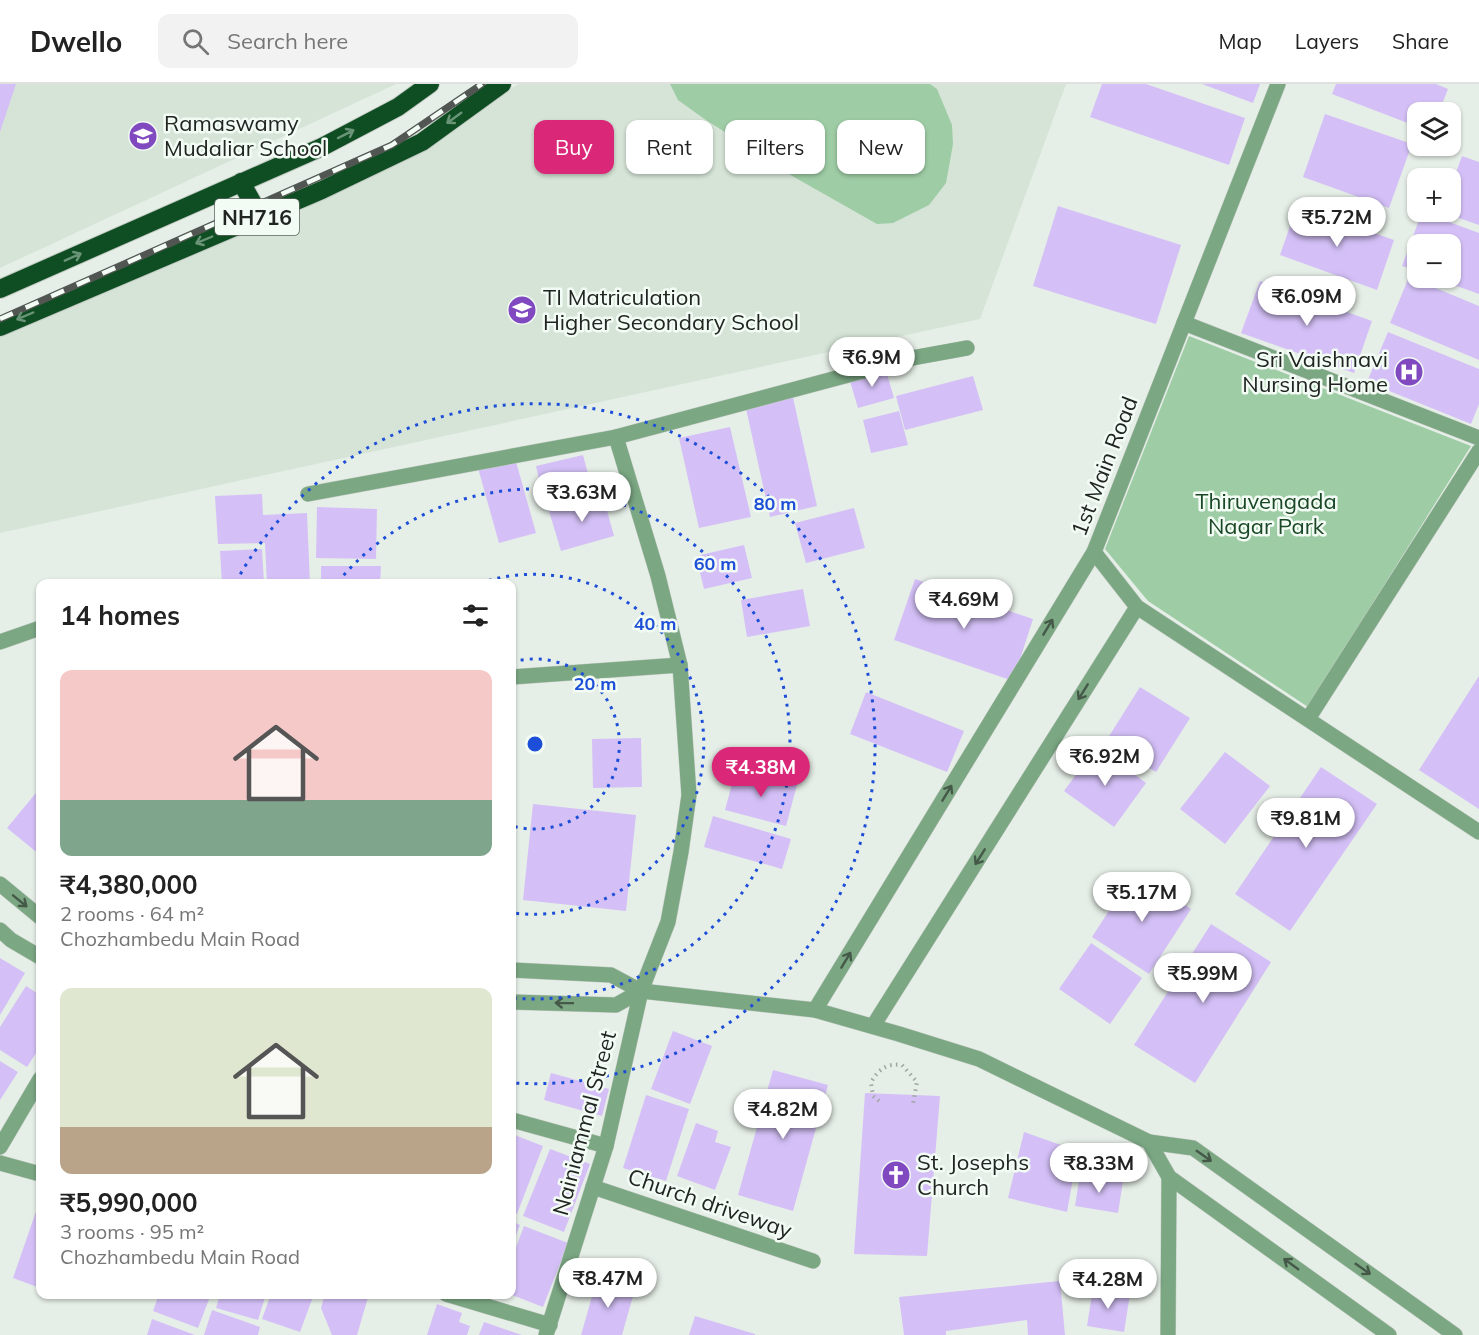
<!DOCTYPE html>
<html lang="en">
<head>
<meta charset="utf-8">
<style>
	:root { --surface:#fff; --page:#f2f2f2; --text:#222; --muted:#767676; --line:#e0e0e0; --accent:#db2777 }
	body { margin:0; font-family:Mulish,sans-serif; background:var(--page); color:var(--text); height:100vh; display:flex; flex-direction:column; font-size:22px; white-space:nowrap }
	* { box-sizing:border-box; margin:0 }
	p { font-size:20px; color:var(--muted) }
	.icon { flex:none; width:33px; height:33px; fill:none; stroke:currentColor; stroke-width:2; stroke-linecap:round; stroke-linejoin:round }
	.map { position:relative; flex:1; overflow:hidden }
	.side { position:absolute; left:36px; top:495px; width:480px; height:720px; display:flex; flex-direction:column; background:var(--surface); border-radius:12px; box-shadow:0 2px 4px #0004 }
	.side>* { flex:none }
	.banner { position:absolute; left:534px; top:36px; width:570px; height:54px; display:flex; gap:12px }
	.controls { position:absolute; left:1407px; top:18px; display:grid; gap:12px }
	.controls a { display:grid; place-items:center; width:54px; height:54px; border-radius:12px; background:var(--surface); box-shadow:0 2px 4px #0004; font-size:30px }
	.price { position:absolute; translate:-50% -51px; padding:0 14px; border-radius:21px; background:#fff; color:#222; font-size:20px; line-height:39px; filter:drop-shadow(0 2px 3px #0008) }
	.price::after { content:''; position:absolute; left:50%; top:36px; width:18px; height:14px; margin-left:-9px; background:inherit; clip-path:polygon(0 0,100% 0,50% 100%) }
	.price.on { background:var(--accent); color:#fff }
	ul { padding:0; list-style:none }
	li { display:grid; align-content:center; gap:12px; height:318px; padding:0 24px }
	li span { display:grid; place-items:center; height:186px; border-radius:12px; color:#555 }
	li>.icon { margin-inline-start:auto }
	span .icon { width:108px; height:108px; fill:#fffc; stroke-width:1 }
	li b { font-size:26px }
	h2 { display:flex; justify-content:space-between; align-items:center; height:72px; padding:0 24px; font-size:26px }
	.chip { padding:0 21px; border-radius:12px; background:var(--surface); box-shadow:0 2px 4px #0004; font-size:21px; line-height:54px }
	.chip.on { background:var(--accent); color:#fff }
	header { display:flex; align-items:center; gap:36px; box-sizing:border-box; height:84px; padding:0 30px; background:var(--surface); border-bottom:2px solid var(--line) }
	header strong { font-size:28px }
	nav { display:flex; gap:33px; margin-inline-start:auto; font-size:21px }
	.search { width:420px; height:54px; background:var(--page); display:flex; align-items:center; gap:15px; box-sizing:border-box; padding:0 21px; border-radius:12px; color:var(--muted); font-size:22px }
	.map>svg:first-child { display:block }
	.built { fill:#d5e4d7 }
	.green { fill:#9ecca5 }
	.building { fill:#d4c0f7 }
	.lines { fill:none; stroke-linecap:round; stroke-linejoin:round }
	.minor-casing { stroke:#c3cbc4; stroke-width:16 }
	.highway-casing { stroke:#c3cbc4; stroke-width:20 }
	.path { stroke:#9ea69f; stroke-width:4; stroke-dasharray:1.5 4.5; stroke-linecap:butt }
	.minor { stroke:#7ba783; stroke-width:15 }
	.highway { stroke:#0f4e23; stroke-width:18 }
	.rail-casing { stroke:#515652; stroke-width:7 }
	.rail { stroke:#f3fcf4; stroke-width:4.5; stroke-dasharray:14; stroke-linecap:butt }
	.oneway { stroke:#6a9477 }
	.oneway2 { stroke:#455949 }
	.ring { fill:none; stroke:#1d4ed8; stroke-width:3; stroke-dasharray:3 6 }
	.labels { text-anchor:middle; dominant-baseline:central; stroke-width:5; stroke-linejoin:round; paint-order:stroke }
	.shield { fill:#f3fcf4; stroke:#606661; stroke-width:1.5 }
	.shield-label { font-size:21px; font-weight:bold; fill:#212522 }
	.poi-label { font-size:22px; fill:#212522; stroke:#f3fcf4; text-anchor:start }
	.street-label { font-size:22px; fill:#212522; stroke:#f3fcf4 }
	.park-label { font-size:22px; fill:#1a4725; stroke:#f3fcf4 }
	.centre { fill:#1d4ed8; stroke:#f3fcf4; stroke-width:3 }
	.ring-label { font-size:18px; text-anchor:middle; font-weight:bold; fill:#1d4ed8; stroke:#f3fcf4; stroke-width:5; stroke-linejoin:round; paint-order:stroke }
</style>
</head>
<body>
<header>
<strong>Dwello</strong>
<div class="search"><svg class="icon" aria-label="search" viewBox="0 0 24 24"><circle cx="10" cy="10" r="6"/><path d="M15 15l6 6"/></svg>Search here</div>
<nav><a>Map</a><a>Layers</a><a>Share</a></nav>
</header>
<div class="map">
<svg width="1479" height="1251" viewBox="0 0 1479 1251">
	<rect width="100%" height="100%" fill="#e6efe7"/>
	<!-- built -->
	<g class="built">
		<polygon points="0,0 396,0 0,184"/>
		<polygon points="519,0 1066,0 980,235 0,449 0,253 361,87"/>
	</g>
	<!-- green -->
	<g class="green">
		<polygon points="670,0 930,0 937,5 952,41 953,60 946,99 929,121 893,139 877,140 794,93 703,34 678,16"/>
		<polygon points="1189,252 1471,362 1308,623 1148,517 1105,465"/>
	</g>
	<!-- building -->
	<g class="building">
		<polygon points="0,0 16,0 0,48"/>
		<polygon points="1102,0 1146,0 1245,34 1229,81 1090,33"/>
		<polygon points="1202,0 1260,0 1253,19"/>
		<polygon points="1336,0 1436,0 1448,5 1439,28 1418,28 1418,43 1332,10"/>
		<polygon points="1325,30 1412,60 1389,124 1303,93"/>
		<polygon points="1462,72 1479,78 1479,141 1441,128 1450,128 1450,105"/>
		<polygon points="1058,122 1181,161 1156,240 1033,202"/>
		<polygon points="1297,122 1394,156 1377,206 1280,171"/>
		<polygon points="1422,128 1479,149 1479,210 1434,194 1450,194 1450,160 1418,160 1418,187 1402,182"/>
		<polygon points="1409,193 1479,222 1479,276 1390,239"/>
		<polygon points="1260,197 1372,237 1354,289 1241,249"/>
		<polygon points="1388,248 1479,285 1479,320 1471,340 1367,298"/>
		<polygon points="885,283 894,314 858,324 849,294"/>
		<polygon points="973,292 983,326 905,346 896,312"/>
		<polygon points="792,309 817,422 770,433 745,320"/>
		<polygon points="899,327 908,361 871,369 863,336"/>
		<polygon points="730,343 751,433 699,444 679,354"/>
		<polygon points="583,371 593,409 545,421 536,382"/>
		<polygon points="515,374 536,449 499,459 478,384"/>
		<polygon points="262,410 263,431 307,429 310,500 267,500 265,459 218,460 215,412"/>
		<polygon points="603,412 614,452 561,467 549,427"/>
		<polygon points="317,423 377,425 376,475 316,474"/>
		<polygon points="854,424 865,464 806,479 795,439"/>
		<polygon points="744,461 752,494 704,505 696,472"/>
		<polygon points="262,465 264,499 222,500 220,467"/>
		<polygon points="321,482 381,482 380,500 321,500"/>
		<polygon points="915,495 1033,535 1013,597 894,556"/>
		<polygon points="803,505 810,542 747,553 741,516"/>
		<polygon points="1479,592 1479,725 1419,686"/>
		<polygon points="1140,603 1190,634 1156,688 1106,657"/>
		<polygon points="866,608 964,647 947,688 850,650"/>
		<polygon points="641,654 642,703 593,704 592,655"/>
		<polygon points="1097,662 1146,699 1114,743 1064,707"/>
		<polygon points="1225,668 1270,702 1225,760 1180,725"/>
		<polygon points="1321,683 1377,720 1290,847 1235,810"/>
		<polygon points="736,685 797,701 786,742 725,726"/>
		<polygon points="40,704 40,771 7,744"/>
		<polygon points="533,720 636,731 626,827 523,816"/>
		<polygon points="713,732 791,755 782,785 704,763"/>
		<polygon points="1134,788 1191,825 1149,890 1092,853"/>
		<polygon points="1211,840 1271,878 1195,999 1134,961"/>
		<polygon points="1091,859 1142,894 1110,940 1059,905"/>
		<polygon points="0,874 25,889 0,931"/>
		<polygon points="26,902 40,911 40,963 27,983 0,966 0,943"/>
		<polygon points="673,947 712,962 690,1020 651,1005"/>
		<polygon points="0,977 18,988 0,1016"/>
		<polygon points="773,986 828,1001 793,1127 738,1111"/>
		<polygon points="551,989 609,1005 602,1032 544,1016"/>
		<polygon points="865,1009 940,1012 927,1172 854,1170"/>
		<polygon points="646,1011 689,1025 666,1097 623,1084"/>
		<polygon points="696,1039 718,1047 715,1058 731,1063 715,1106 677,1092"/>
		<polygon points="1024,1048 1078,1067 1067,1128 1008,1114"/>
		<polygon points="512,1050 543,1062 517,1130 512,1128"/>
		<polygon points="550,1065 590,1080 564,1148 523,1132"/>
		<polygon points="1080,1090 1123,1097 1118,1129 1075,1122"/>
		<polygon points="40,1116 40,1204 13,1194"/>
		<polygon points="512,1137 520,1141 512,1161"/>
		<polygon points="524,1142 568,1159 543,1223 512,1211 512,1174"/>
		<polygon points="597,1195 635,1205 622,1251 581,1251"/>
		<polygon points="1060,1197 1065,1251 1028,1251 1027,1236 946,1247 946,1251 904,1251 899,1213"/>
		<polygon points="1093,1204 1130,1210 1124,1248 1087,1242"/>
		<polygon points="159,1210 211,1210 198,1244 153,1227"/>
		<polygon points="220,1210 266,1210 258,1236 216,1224"/>
		<polygon points="271,1210 314,1210 300,1248 262,1235"/>
		<polygon points="325,1210 369,1210 357,1251 332,1251 321,1224"/>
		<polygon points="437,1220 462,1229 459,1238 470,1242 467,1251 427,1251"/>
		<polygon points="212,1226 260,1243 258,1251 204,1251"/>
		<polygon points="695,1232 755,1250 755,1251 689,1251"/>
		<polygon points="152,1235 195,1251 147,1251"/>
		<polygon points="484,1238 522,1251 479,1251"/>
	</g>
	<g class="lines">
		<!-- minor casing -->
		<g class="minor-casing">
			<g id="minor">
				<polyline points="1184,239 1479,354"/>
				<polyline points="308,410 616,353"/>
				<polyline points="1094,468 1137,523 1479,748"/>
				<polyline points="0,558 40,544"/>
				<polyline points="512,593 680,581"/>
				<polyline points="1308,635 1479,367"/>
				<polyline points="0,800 40,833"/>
				<polyline points="0,846 11,856 40,873"/>
				<polyline points="512,886 611,891 641,907 815,926 899,950 979,975 1149,1058 1169,1093 1389,1251"/>
				<polyline points="512,918 616,921 641,907"/>
				<polyline points="815,926 1094,468 1278,0"/>
				<polyline points="873,942 1137,523"/>
				<polyline points="512,1036 606,1062"/>
				<polyline points="1149,1058 1193,1064 1455,1251"/>
				<polyline points="0,1063 40,995"/>
				<polyline points="0,1079 40,1090"/>
				<polyline points="593,1103 813,1177"/>
				<polyline points="446,1210 550,1241"/>
				<polyline points="546,1251 606,1062 641,907 668,838 681,768 689,711 680,581 658,492 616,353 912,274 967,264"/>
				<polyline points="1168,1251 1169,1093"/>
			</g>
		</g>
		<!-- highway casing -->
		<g class="highway-casing">
			<g id="highway">
				<polyline points="241,98 260,132"/>
				<polyline points="0,205 322,63 398,23 430,0"/>
				<polyline points="0,243 322,106 422,58 502,0"/>
			</g>
		</g>
		<!-- path -->
		<path class="path" d="M879,1017L873,1012L871,998C879,985 887,979 902,981L917,998L913,1020"/>
		<!-- minor -->
		<use href="#minor" class="minor"/>
		<!-- highway -->
		<use href="#highway" class="highway"/>
		<!-- rail casing -->
		<g class="rail-casing">
			<polyline id="rail" points="0,235 392,61 482,0"/>
		</g>
		<!-- rail -->
		<use href="#rail" class="rail"/>
	</g>
	<!-- one-way arrows -->
	<defs><path id="oneway-shaft" d="M-6 0H5M1.5-3L5.5 0L1.5 3" fill="none" stroke-width="1.6" stroke-linecap="round" stroke-linejoin="round" transform="scale(1.5)"/></defs>
	<g class="oneway">
		<use href="#oneway-shaft" transform="translate(454 34) rotate(144)"/>
		<use href="#oneway-shaft" transform="translate(346 50) rotate(-27)"/>
		<use href="#oneway-shaft" transform="translate(204 156) rotate(157)"/>
		<use href="#oneway-shaft" transform="translate(73 173) rotate(-24)"/>
		<use href="#oneway-shaft" transform="translate(25 232) rotate(157)"/>
	</g>
	<g class="oneway2">
		<use href="#oneway-shaft" transform="translate(1048 543) rotate(-59)"/>
		<use href="#oneway-shaft" transform="translate(1083 608) rotate(122)"/>
		<use href="#oneway-shaft" transform="translate(947 709) rotate(-59)"/>
		<use href="#oneway-shaft" transform="translate(980 773) rotate(122)"/>
		<use href="#oneway-shaft" transform="translate(20 817) rotate(39)"/>
		<use href="#oneway-shaft" transform="translate(846 876) rotate(-59)"/>
		<use href="#oneway-shaft" transform="translate(564 919) rotate(-179)"/>
		<use href="#oneway-shaft" transform="translate(1204 1072) rotate(35)"/>
		<use href="#oneway-shaft" transform="translate(1291 1180) rotate(-144)"/>
		<use href="#oneway-shaft" transform="translate(1363 1185) rotate(35)"/>
	</g>
	<!-- distance rings -->
	<g class="ring">
		<path d="M512 578A85 85 0 1 1 512 742"/>
		<path d="M480 499A170 170 0 1 1 513 829"/>
		<path d="M338 498A255 255 0 1 1 513 914"/>
		<path d="M236 498A340 340 0 1 1 514 999"/>
	</g>
	<!-- icons -->
	<defs>
		<g id="school-disc" transform="scale(1.5)"><circle r="9.5" fill="#8049c0" stroke="#f3fcf4"/><path d="M0-5L7-2L0 1L-7-2ZM-4 1L0 2.5L4 1V4Q0 6-4 4Z" fill="#fff"/></g>
		<g id="hospital-disc" transform="scale(1.5)"><circle r="9.5" fill="#8049c0" stroke="#f3fcf4"/><path d="M-5-5h3v3.5h4V-5h3V5h-3V1.5h-4V5h-3Z" fill="#fff"/></g>
		<g id="church-disc" transform="scale(1.5)"><circle r="9.5" fill="#8049c0" stroke="#f3fcf4"/><path d="M-1.2-6h2.4v3.5h3.3v2.4h-3.3V6h-2.4V-.1h-3.3v-2.4h3.3Z" fill="#fff"/></g>
	</defs>
	<g fill-rule="evenodd">
		<use href="#school-disc" x="143" y="52"/>
		<use href="#school-disc" x="522" y="226"/>
		<use href="#hospital-disc" x="1409" y="288"/>
		<use href="#church-disc" x="896" y="1091"/>
	</g>
	<g class="labels">
		<!-- shield labels -->
		<rect class="shield" x="215" y="115" width="84" height="36" rx="4.5"/>
		<g class="shield-label">
			<text x="257" y="133">NH716</text>
		</g>
		<!-- poi labels -->
		<g class="poi-label">
			<text x="164" y="39">Ramaswamy<tspan x="164" dy="25">Mudaliar School</tspan></text>
			<text x="543" y="213">TI Matriculation<tspan x="543" dy="25">Higher Secondary School</tspan></text>
			<text x="1388" y="275" text-anchor="end">Sri Vaishnavi<tspan x="1388" dy="25">Nursing Home</tspan></text>
			<text x="917" y="1078">St. Josephs<tspan x="917" dy="25">Church</tspan></text>
		</g>
		<!-- street labels -->
		<g class="street-label">
			<text transform="translate(1104 382) rotate(-69)">1st Main Road</text>
			<text transform="translate(584 1039) rotate(-75)">Nainiammal Street</text>
			<text transform="translate(710 1119) rotate(19)">Church driveway</text>
		</g>
		<!-- park labels -->
		<g class="park-label">
			<text x="1266" y="417">Thiruvengada<tspan x="1266" dy="25">Nagar Park</tspan></text>
		</g>
	</g>
	<circle cx="535" cy="660" r="9" class="centre"/>
	<g class="ring-label">
		<text x="775" y="426">80 m</text>
		<text x="715" y="486">60 m</text>
		<text x="655" y="546">40 m</text>
		<text x="595" y="606">20 m</text>
	</g>
</svg>
<div class="controls">
<a><svg class="icon" aria-label="layers" viewBox="0 0 24 24"><path d="M12 4l9 5-9 5-9-5zM3 14l9 5 9-5"/></svg></a>
<a>+</a>
<a>−</a>
</div>
<b class="price" style="left:1337px;top:164px">₹5.72M</b>
<b class="price" style="left:1307px;top:243px">₹6.09M</b>
<b class="price" style="left:872px;top:304px">₹6.9M</b>
<b class="price" style="left:582px;top:439px">₹3.63M</b>
<b class="price" style="left:964px;top:546px">₹4.69M</b>
<b class="price" style="left:1105px;top:703px">₹6.92M</b>
<b class="price on" style="left:761px;top:714px">₹4.38M</b>
<b class="price" style="left:1306px;top:765px">₹9.81M</b>
<b class="price" style="left:1142px;top:839px">₹5.17M</b>
<b class="price" style="left:1203px;top:920px">₹5.99M</b>
<b class="price" style="left:783px;top:1056px">₹4.82M</b>
<b class="price" style="left:1099px;top:1110px">₹8.33M</b>
<b class="price" style="left:608px;top:1225px">₹8.47M</b>
<b class="price" style="left:1108px;top:1226px">₹4.28M</b>
<div class="banner">
<a class="chip on">Buy</a>
<a class="chip">Rent</a>
<a class="chip">Filters</a>
<a class="chip">New</a>
</div>
<section class="side">
<h2>14 homes<svg class="icon" aria-label="filters" viewBox="0 0 24 24"><path d="M4 7h16M4 17h16"/><circle cx="9" cy="7" r="2"/><circle cx="15" cy="17" r="2"/></svg></h2>
<ul>
<li><span style="background:linear-gradient(#f6c9c9 70%,#7fa58c 0)"><svg class="icon" aria-label="home" viewBox="0 0 24 24"><path d="M3 11l9-7 9 7M6 9v11h12V9"/></svg></span><div><b>₹4,380,000</b><p>2 rooms · 64 m²</p><p>Chozhambedu Main Road</p></div></li>
<li><span style="background:linear-gradient(#dfe7d0 75%,#b9a48a 0)"><svg class="icon" aria-label="home" viewBox="0 0 24 24"><path d="M3 11l9-7 9 7M6 9v11h12V9"/></svg></span><div><b>₹5,990,000</b><p>3 rooms · 95 m²</p><p>Chozhambedu Main Road</p></div></li>
</ul>
</section>
</div>
</body>
</html>
